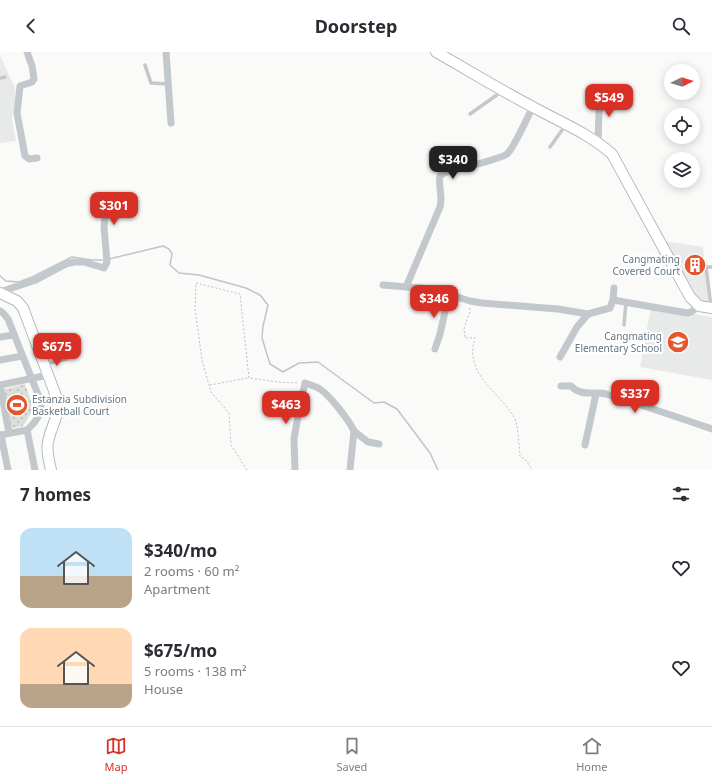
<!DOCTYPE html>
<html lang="en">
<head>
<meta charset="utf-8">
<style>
	:root { --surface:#fff; --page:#f2f2f3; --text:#2b2b33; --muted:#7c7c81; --line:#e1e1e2; --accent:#d93025 }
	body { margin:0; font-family:"Noto Sans",sans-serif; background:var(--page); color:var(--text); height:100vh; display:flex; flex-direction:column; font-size:15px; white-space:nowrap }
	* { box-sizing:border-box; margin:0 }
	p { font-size:13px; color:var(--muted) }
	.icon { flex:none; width:22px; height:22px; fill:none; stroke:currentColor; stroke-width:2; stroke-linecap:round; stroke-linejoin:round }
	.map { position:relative; height:418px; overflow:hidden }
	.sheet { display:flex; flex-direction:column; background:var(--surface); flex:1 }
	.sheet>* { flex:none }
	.needle { width:26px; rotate:85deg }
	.controls { position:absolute; left:664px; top:12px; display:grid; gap:8px }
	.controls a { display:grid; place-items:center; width:36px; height:36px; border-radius:50%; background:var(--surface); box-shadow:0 2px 10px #0003; font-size:20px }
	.price { position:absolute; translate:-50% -34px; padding:0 9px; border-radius:8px; background:var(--accent); color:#fff; font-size:13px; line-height:26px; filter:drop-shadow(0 1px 2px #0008) }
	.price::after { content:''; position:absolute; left:50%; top:24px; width:12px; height:9px; margin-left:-6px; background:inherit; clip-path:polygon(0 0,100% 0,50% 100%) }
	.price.selected { background:#222; color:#fff }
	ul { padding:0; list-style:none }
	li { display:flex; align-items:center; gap:12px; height:100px; padding:0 20px }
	li span { display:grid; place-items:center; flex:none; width:112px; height:80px; border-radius:12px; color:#555 }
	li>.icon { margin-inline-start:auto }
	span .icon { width:48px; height:48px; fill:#fffc; stroke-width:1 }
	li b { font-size:17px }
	h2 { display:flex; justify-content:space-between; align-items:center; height:48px; padding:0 20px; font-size:17px }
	header { display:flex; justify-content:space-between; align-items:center; height:52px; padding:0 20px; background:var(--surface); font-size:18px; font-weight:700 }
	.menu { display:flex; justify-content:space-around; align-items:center; height:56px; border-top:1px solid var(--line); background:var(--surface); font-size:11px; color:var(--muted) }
	.menu a { display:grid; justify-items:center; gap:2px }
	.menu .selected { color:var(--accent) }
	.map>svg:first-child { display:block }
	.built { fill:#e8e9e9 }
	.park { fill:url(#park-dots) }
	.pitch { fill:#dadfd7 }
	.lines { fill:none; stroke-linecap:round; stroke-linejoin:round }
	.stream { stroke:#bbc7cb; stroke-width:1.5 }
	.secondary-casing { stroke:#b3babf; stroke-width:12 }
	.path { stroke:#bbbfc2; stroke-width:1; stroke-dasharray:2 2; stroke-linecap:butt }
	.lane { stroke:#c3c8cc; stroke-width:3.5 }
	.street { stroke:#c3c8cc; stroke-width:7 }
	.secondary { stroke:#fff; stroke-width:10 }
	.labels { text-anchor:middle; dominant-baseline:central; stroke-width:4; stroke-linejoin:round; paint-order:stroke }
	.poi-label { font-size:10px; fill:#657683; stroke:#fff; text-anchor:end }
</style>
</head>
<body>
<header><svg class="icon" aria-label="back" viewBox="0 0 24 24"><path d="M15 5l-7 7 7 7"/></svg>Doorstep<svg class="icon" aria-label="search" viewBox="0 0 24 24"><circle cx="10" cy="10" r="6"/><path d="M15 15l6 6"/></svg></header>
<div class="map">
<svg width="712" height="418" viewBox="0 0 712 418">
	<defs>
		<pattern id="park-dots" width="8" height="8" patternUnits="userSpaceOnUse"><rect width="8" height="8" fill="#dadfd7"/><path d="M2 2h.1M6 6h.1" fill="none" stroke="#b4b9b4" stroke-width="1.8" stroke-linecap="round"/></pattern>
	</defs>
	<rect width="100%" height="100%" fill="#fafaf8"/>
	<!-- built -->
	<g class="built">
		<polygon points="0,3 15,36 15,48 12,67 16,89 0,91"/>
		<polygon points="664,189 703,195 709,254 703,252 692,240"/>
		<polygon points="651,255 712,265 712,328 640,315"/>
	</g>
	<!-- park -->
	<polygon class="park" points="25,332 33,354 33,358 23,374 8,377 1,338"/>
	<!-- pitch -->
	<polygon class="pitch" points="28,344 30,357 6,361 4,348"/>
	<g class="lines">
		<!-- stream -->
		<g class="stream">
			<polyline points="109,207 163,194 169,197 172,202 170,213 179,221 199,223 246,236 260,243 268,253 263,274 262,286 270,312 283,320 299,311 318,310 374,351 384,350 397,357 430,401 438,418"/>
			<polyline points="0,224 6,229 19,230 32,225 72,205 92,208 105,208"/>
		</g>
		<!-- secondary casing -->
		<g class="secondary-casing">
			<g id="secondary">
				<path d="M436,0C468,18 500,38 533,55C560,70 588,81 612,102L690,245L699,254L712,256"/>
				<path d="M0,241L17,249L23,256L56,344C61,366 52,369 48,390C46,399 49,409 51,418"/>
			</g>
		</g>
		<!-- path -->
		<g class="path">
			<path d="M470,256V260L464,276L465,286H475C464,323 498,338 514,365C518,370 519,396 520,404L526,408L532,418"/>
			<polyline points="210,333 248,326"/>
			<polyline points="247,418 231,393 229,361 211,340 202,308 195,257 196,231 240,242 249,326 278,330 298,331"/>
		</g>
		<!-- lane -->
		<g class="lane">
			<polyline points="145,13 151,31 168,32"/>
			<polyline points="0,26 5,25"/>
			<polyline points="470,62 501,40"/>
			<polyline points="550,95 565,74"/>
			<path d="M459,107C467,105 472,103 477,112"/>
			<polyline points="711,255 706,215 712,215"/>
			<polyline points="624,273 626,250"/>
			<polyline points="45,312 67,307"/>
		</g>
		<!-- street -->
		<g class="street">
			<polyline points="27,0 32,14 34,27 32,30 20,34 17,61 25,104 29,107 37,106"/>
			<polyline points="166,0 171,71"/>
			<polyline points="598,90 599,60 606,40"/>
			<polyline points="383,233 432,237 470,249 482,251 558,257 588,262 610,256 613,248"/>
			<path d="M406,235L440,155C443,144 438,134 440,124L444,121C456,117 499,108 507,102C515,95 527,65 533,55"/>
			<polyline points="614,236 613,248 687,261 691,260 699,254"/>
			<polyline points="0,240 36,228 66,212 74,210 84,210 104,216 107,210 104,175 107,145"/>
			<polyline points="0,259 3,261 8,267 41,350 41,360 34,371 27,378 0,383"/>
			<polyline points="0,285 14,283"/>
			<polyline points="435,297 440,282 449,242"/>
			<polyline points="560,305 577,275 588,262"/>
			<polyline points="0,308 22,304"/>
			<path d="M561,334H571C581,345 594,339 606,342C642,353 677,365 712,377"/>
			<polyline points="27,378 35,418"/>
			<polyline points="354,379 368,390 379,392"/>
			<polyline points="9,381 0,333 48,323"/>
			<polyline points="1,383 8,418"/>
			<polyline points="585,393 596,342"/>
			<path d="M295,418L294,387L296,375L305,331C310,333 315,334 320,337C330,344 349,368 354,379L350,418"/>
		</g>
		<!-- secondary -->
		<use href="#secondary" class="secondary"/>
	</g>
	<!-- icons -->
	<defs>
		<g id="building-disc" transform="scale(1.15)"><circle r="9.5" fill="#e4572e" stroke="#fff"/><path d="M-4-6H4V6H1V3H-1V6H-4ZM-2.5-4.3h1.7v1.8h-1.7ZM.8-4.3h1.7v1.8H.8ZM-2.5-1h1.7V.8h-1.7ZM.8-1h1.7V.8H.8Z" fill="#fff"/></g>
		<g id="school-disc" transform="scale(1.15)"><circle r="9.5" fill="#e4572e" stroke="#fff"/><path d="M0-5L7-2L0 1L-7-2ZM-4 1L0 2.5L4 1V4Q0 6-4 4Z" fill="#fff"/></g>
		<g id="stadium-disc" transform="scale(1.15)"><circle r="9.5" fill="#e4572e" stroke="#fff"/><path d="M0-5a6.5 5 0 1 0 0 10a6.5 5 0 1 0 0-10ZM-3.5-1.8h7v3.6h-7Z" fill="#fff"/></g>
	</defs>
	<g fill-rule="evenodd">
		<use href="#building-disc" x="695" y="213"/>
		<use href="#school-disc" x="678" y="290"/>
		<use href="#stadium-disc" x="17" y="353"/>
	</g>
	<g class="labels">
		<!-- poi labels -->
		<g class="poi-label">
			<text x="680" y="207">Cangmating<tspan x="680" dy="12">Covered Court</tspan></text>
			<text x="662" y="284">Cangmating<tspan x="662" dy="12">Elementary School</tspan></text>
			<text x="32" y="347" text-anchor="start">Estanzia Subdivision<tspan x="32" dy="12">Basketball Court</tspan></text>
		</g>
	</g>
</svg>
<div class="controls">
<a><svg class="needle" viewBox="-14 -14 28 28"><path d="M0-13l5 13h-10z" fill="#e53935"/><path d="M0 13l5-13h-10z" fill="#7c7c81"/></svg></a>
<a><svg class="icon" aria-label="locate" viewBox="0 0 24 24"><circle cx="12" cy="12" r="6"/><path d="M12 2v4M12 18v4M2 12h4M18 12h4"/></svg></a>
<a><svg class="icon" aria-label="layers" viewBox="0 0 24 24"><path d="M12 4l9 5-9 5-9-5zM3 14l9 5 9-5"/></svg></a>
</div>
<b class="price" style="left:609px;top:66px">$549</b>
<b class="price selected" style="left:453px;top:128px">$340</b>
<b class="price" style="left:114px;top:174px">$301</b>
<b class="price" style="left:434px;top:267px">$346</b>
<b class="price" style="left:57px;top:315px">$675</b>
<b class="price" style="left:635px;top:362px">$337</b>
<b class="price" style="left:286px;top:373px">$463</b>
</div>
<section class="sheet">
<h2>7 homes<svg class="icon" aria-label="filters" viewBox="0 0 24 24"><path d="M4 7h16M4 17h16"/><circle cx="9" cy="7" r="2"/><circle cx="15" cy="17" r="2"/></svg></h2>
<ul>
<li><span style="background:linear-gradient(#bfe0f5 60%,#b9a48a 0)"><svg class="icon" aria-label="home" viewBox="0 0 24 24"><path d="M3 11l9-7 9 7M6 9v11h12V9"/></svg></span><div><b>$340/mo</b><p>2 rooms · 60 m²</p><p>Apartment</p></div><svg class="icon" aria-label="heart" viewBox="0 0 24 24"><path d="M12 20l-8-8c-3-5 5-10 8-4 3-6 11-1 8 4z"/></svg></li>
<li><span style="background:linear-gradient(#ffd9b3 70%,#b9a48a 0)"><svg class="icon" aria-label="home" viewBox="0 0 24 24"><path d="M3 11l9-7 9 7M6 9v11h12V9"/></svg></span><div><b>$675/mo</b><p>5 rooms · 138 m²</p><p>House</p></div><svg class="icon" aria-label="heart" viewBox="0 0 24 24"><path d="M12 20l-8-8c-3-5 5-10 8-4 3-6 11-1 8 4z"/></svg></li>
</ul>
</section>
<nav class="menu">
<a class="selected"><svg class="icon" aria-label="map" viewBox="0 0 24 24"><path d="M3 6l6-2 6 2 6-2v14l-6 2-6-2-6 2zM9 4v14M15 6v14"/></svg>Map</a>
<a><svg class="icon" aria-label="saved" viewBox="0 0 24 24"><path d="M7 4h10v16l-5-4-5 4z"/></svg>Saved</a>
<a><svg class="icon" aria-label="home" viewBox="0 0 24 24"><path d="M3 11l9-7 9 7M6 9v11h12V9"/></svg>Home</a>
</nav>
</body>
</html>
